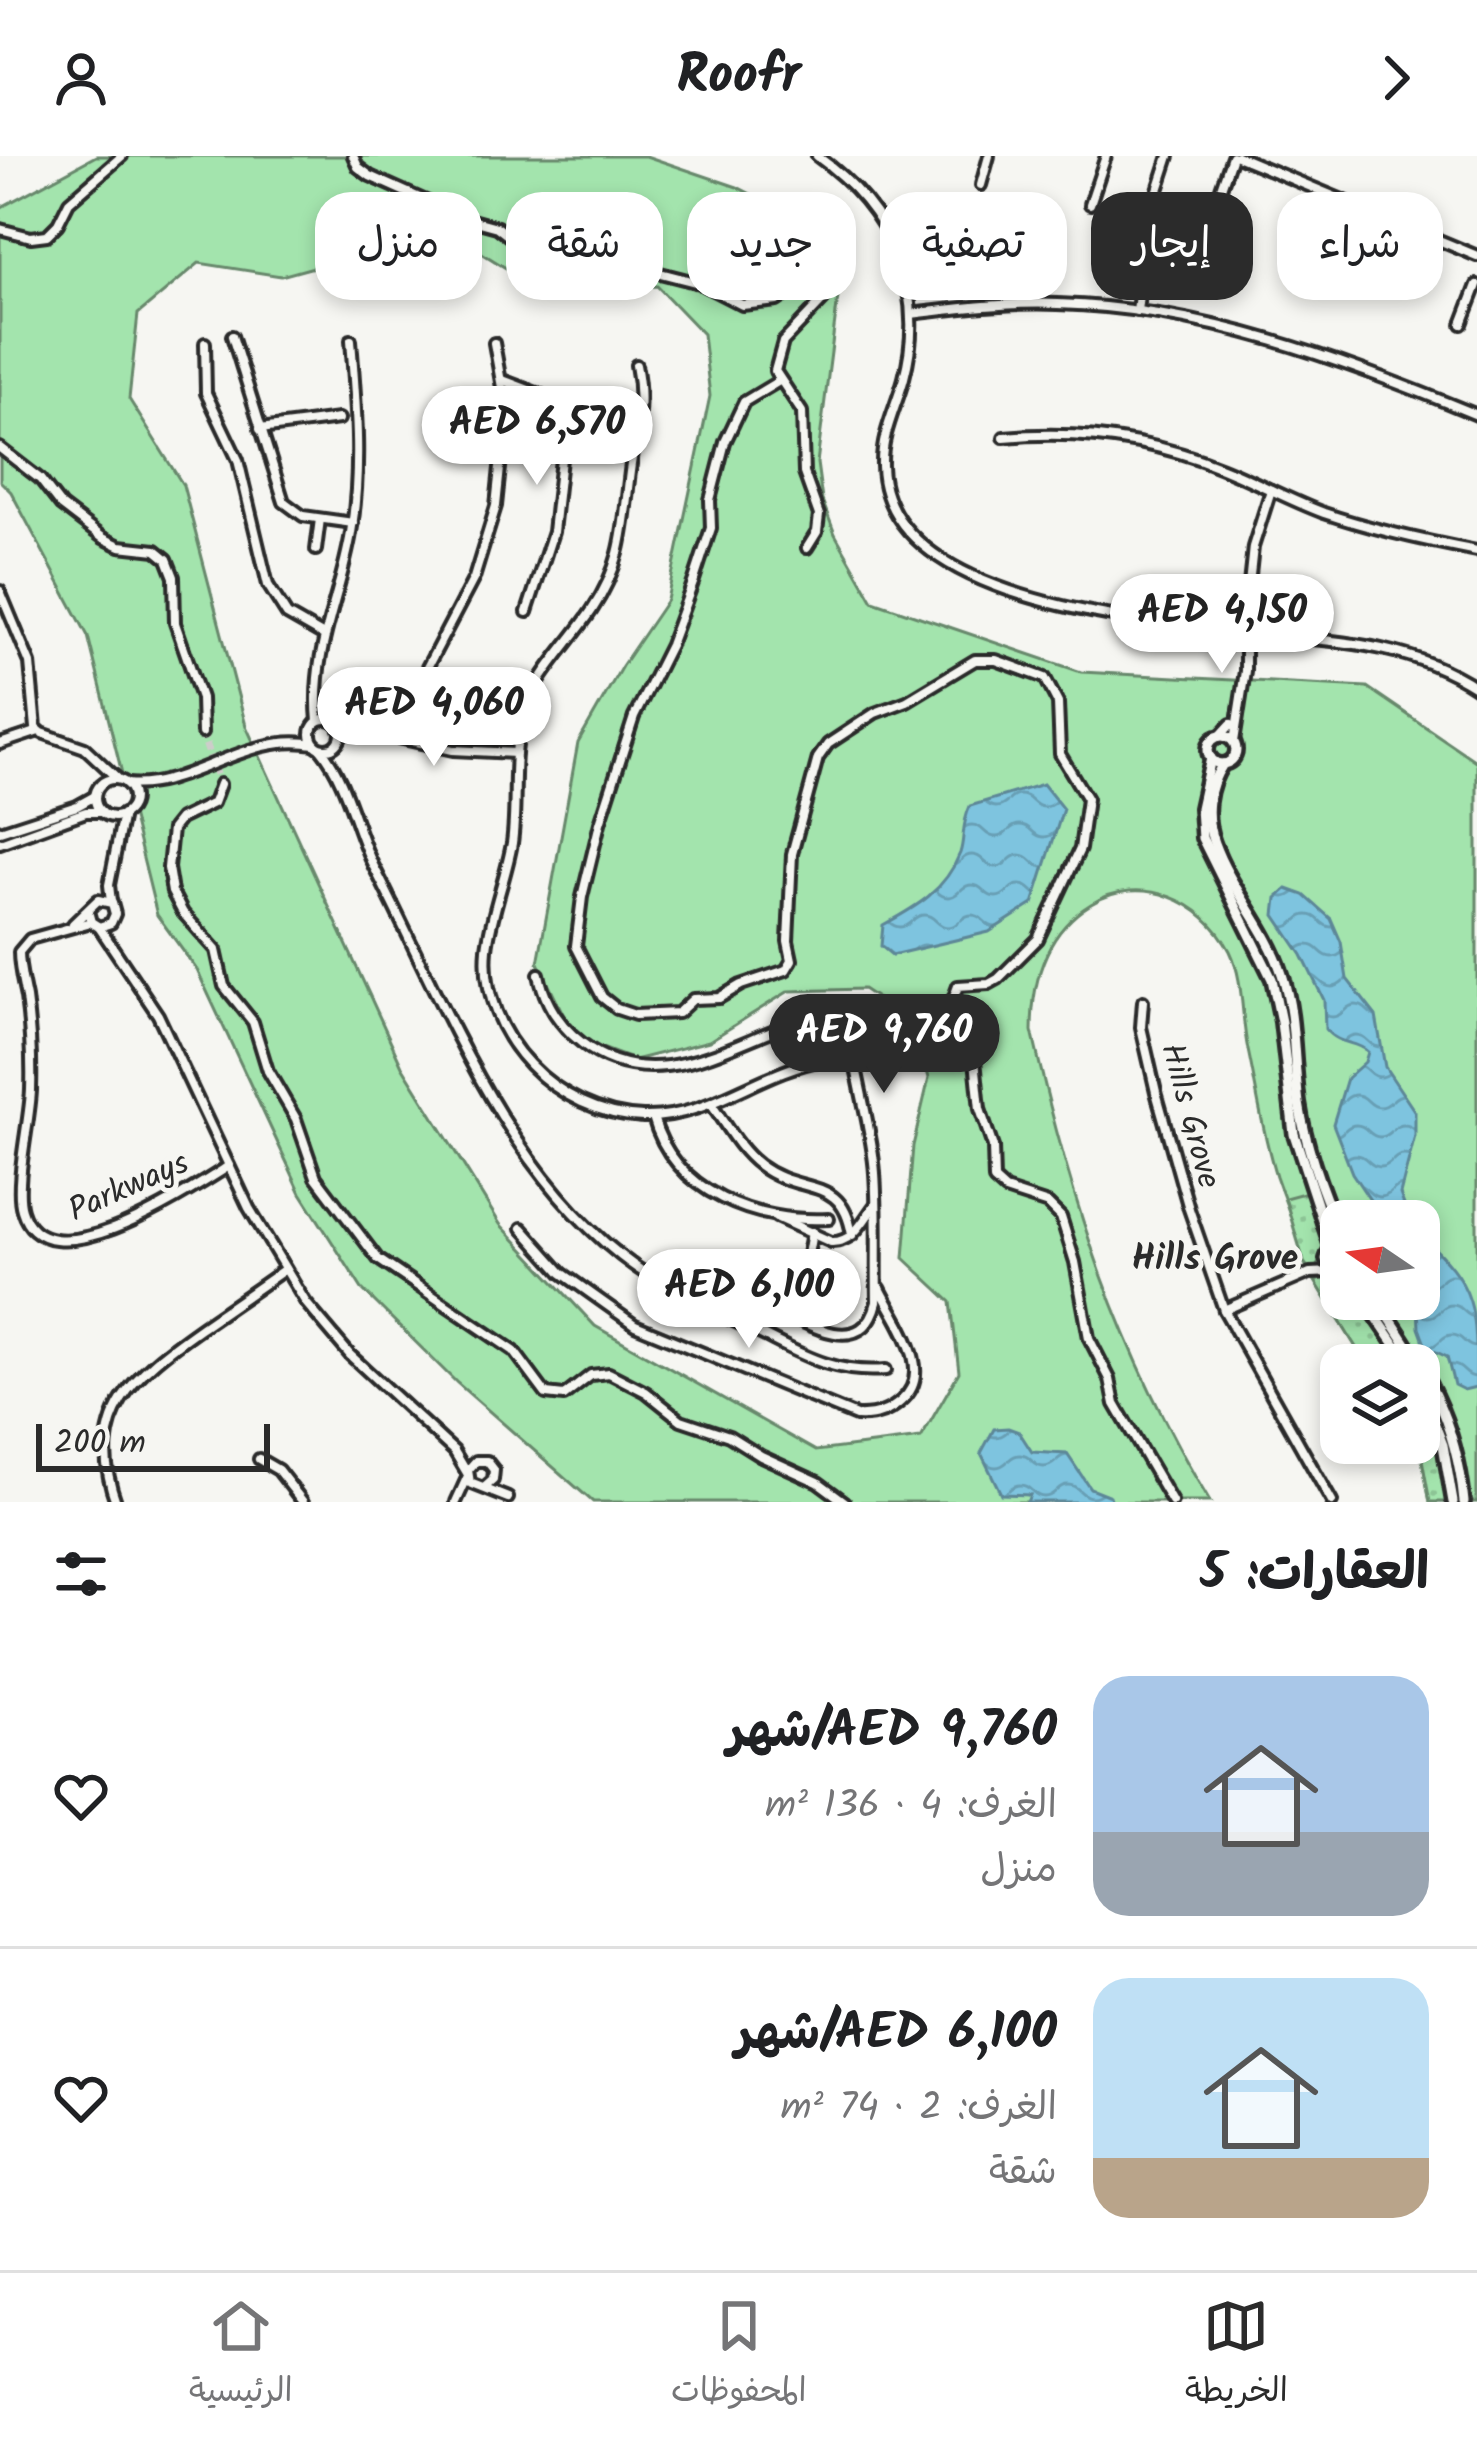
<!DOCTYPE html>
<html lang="ar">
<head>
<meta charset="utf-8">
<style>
	:root { --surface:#fff; --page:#f2f2f2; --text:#202124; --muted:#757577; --line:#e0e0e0; --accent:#2b2b2b }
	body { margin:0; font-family:Kalam,"Playpen Sans Arabic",sans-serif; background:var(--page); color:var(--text); direction:rtl; height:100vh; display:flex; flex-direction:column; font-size:45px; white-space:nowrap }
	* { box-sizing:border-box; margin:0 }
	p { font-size:39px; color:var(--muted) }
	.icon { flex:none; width:66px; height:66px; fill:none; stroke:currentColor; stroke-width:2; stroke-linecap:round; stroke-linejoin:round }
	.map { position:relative; height:1346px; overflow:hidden; direction:ltr }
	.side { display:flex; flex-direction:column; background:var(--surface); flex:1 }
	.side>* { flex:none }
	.hud { position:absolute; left:36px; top:36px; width:1407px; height:108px; direction:rtl; display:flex; gap:24px }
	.needle { width:78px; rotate:283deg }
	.controls { position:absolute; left:1320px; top:1044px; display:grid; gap:24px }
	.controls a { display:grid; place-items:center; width:120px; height:120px; border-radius:24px; background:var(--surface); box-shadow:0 6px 18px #0003; font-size:60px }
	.scale { position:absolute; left:36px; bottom:30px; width:234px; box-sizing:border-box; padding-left:12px; border:6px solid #2b2b2b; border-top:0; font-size:33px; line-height:42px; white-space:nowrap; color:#2b2b2b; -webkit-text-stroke:9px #f6f6f2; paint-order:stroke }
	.price { position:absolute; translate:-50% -102px; padding:0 27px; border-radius:42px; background:#fff; color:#222; font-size:39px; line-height:78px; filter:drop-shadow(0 3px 6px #0008) }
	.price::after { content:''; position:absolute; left:50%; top:72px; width:36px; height:27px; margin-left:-18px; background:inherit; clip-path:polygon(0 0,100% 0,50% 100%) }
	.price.active { background:var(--accent); color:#fff }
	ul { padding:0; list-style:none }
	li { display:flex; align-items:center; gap:36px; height:300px; padding:0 48px }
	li+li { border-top:3px solid var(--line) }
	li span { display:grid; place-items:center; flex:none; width:336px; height:240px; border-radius:36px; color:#555 }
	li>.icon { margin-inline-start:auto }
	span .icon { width:144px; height:144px; fill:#fffc; stroke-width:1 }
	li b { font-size:51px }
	h2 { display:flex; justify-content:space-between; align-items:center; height:144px; padding:0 48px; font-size:51px }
	.chip { padding:0 42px; border-radius:36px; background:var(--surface); box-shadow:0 6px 18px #0003; font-size:42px; line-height:108px }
	.chip.active { background:var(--accent); color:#fff }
	header { display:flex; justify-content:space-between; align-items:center; height:156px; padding:0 48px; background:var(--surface); font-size:54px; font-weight:700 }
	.dock { display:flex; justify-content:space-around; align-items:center; height:168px; border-top:3px solid var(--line); background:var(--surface); font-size:33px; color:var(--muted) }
	.dock a { display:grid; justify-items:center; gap:6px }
	.dock .active { color:var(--accent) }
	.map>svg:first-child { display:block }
	.green { fill:#a3e4ad; stroke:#67886c; stroke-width:3; fill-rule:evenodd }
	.garden { fill:url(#garden-dots); stroke:#67886c; stroke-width:3 }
	.water { fill:url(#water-waves); stroke:#5d8797; stroke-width:3 }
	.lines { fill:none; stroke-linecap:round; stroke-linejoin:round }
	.minor-tunnel { stroke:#cdcdca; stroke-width:8; stroke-dasharray:8 4; stroke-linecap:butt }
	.minor-casing { stroke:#2b2b2b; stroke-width:16 }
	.tertiary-casing { stroke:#2b2b2b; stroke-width:18 }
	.minor { stroke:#f6f6f2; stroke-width:8 }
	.tertiary { stroke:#f6f6f2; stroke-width:9 }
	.labels { text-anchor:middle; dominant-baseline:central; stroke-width:10; stroke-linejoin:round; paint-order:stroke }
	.street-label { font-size:33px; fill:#2b2b2b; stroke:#f6f6f2 }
	.neighbourhood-label { font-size:36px; font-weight:bold; fill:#2b2b2b; stroke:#f6f6f2 }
</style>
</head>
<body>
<header><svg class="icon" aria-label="forward" viewBox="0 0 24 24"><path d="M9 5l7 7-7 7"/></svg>Roofr<svg class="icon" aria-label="person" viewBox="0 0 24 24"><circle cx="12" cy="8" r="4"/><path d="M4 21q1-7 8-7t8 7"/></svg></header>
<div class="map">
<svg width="1477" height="1346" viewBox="0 0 1477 1346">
	<defs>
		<pattern id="garden-dots" width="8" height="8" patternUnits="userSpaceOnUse" patternTransform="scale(3)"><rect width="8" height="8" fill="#a3e4ad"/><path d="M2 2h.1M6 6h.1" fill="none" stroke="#8cc495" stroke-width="1.8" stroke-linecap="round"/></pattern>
		<pattern id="water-waves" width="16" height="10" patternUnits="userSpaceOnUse" patternTransform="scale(3)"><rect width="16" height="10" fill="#7ec4df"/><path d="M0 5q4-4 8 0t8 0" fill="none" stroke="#679fb5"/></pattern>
	</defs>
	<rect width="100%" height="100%" fill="#f6f6f2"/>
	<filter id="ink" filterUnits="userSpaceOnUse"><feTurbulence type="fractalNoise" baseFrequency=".00833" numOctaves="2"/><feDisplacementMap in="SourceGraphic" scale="24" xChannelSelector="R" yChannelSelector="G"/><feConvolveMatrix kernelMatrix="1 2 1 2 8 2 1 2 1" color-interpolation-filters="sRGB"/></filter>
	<g filter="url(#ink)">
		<!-- green -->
		<path class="green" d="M96,0H646L737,31L800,63L829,96L839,133L817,307L822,344L835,378L873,445L1081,516L1367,531L1477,606V1346H1430L1421,1298L1415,1287H1419V1209H1367L1304,1106V1098C1296,1072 1285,1046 1276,1020C1263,979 1257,936 1248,894C1241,862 1244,824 1230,795C1204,744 1141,717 1091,748C1045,776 1032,825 1032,875C1071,1048 1118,1193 1210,1346H593L457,1227L362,1133L301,1037L197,814L157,759L88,480L11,336L0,325V52ZM394,71L448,76L506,112L580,134L657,130L703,178L710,240L667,444L622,510L578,587L538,807L575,882L634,904L709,885L789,835L863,833L914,867L929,922L913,990L904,1102L951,1146L959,1216L921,1282L816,1295L595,1170L500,1068L402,910L246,570L183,329L129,243L138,158L199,107L281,120L339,104ZM1341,1065H1419V1143H1341Z"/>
		<!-- garden -->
		<g class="garden">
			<path d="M1307,1036C1315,1063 1337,1093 1311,1116L1304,1106L1285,1042Z"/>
			<polygon points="1324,1122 1341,1126 1341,1143 1358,1143 1404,1209 1367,1209 1315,1125"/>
			<polygon points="1419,1235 1441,1296 1449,1346 1430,1346 1421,1298 1415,1287 1419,1287"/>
		</g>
		<!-- water -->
		<g class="water">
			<path d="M1043,628L1063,653L1033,748L989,776L892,799L881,790L883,769C916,751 945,735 960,697C965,682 961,670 970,650Z"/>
			<path d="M1287,733L1304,739L1331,763L1341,786L1347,823L1376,860L1385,911L1415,956V980L1400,1038L1410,1065H1398L1397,1061L1374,1050L1352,1017L1333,968L1347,922L1365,906L1368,896C1354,883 1340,891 1325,873L1324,844L1302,799L1275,759L1277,742Z"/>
			<path d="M1419,1078C1477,1129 1477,1153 1476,1231L1464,1234L1454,1229L1447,1201L1426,1191L1419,1172L1418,1150L1395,1143H1419Z"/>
			<polygon points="1008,1272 1019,1276 1032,1296 1067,1298 1090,1332 1110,1340 1112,1346 1027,1346 1030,1339 1001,1338 981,1297 994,1273"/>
		</g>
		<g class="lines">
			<!-- minor-tunnel -->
			<polyline class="minor-tunnel" points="202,577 220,628"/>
			<!-- minor casing -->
			<g class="minor-casing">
				<g id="minor">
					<polyline points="353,0 358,11 370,20 464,62 497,71 529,96 546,103 629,109 699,127 742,149 777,145 808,124 821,127 824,143 783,186 775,215 802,256 804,317 819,359 817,376 807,392"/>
					<path d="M817,0C890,52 928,133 904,222C896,252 881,279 882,310C886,444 1138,466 1236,475"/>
					<polyline points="1237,0 1477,100"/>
					<polyline points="981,29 989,0"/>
					<polyline points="1090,48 1106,0"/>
					<polyline points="0,73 31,81 47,79 58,68 69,46 122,0"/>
					<polyline points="1204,81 1232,0"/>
					<polyline points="1321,105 1345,45"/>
					<polyline points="1137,155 1148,65 1169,0"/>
					<path d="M911,158C960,152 1009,146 1058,148C1204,152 1344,204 1477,259"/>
					<polyline points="1462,168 1477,129"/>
					<polyline points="232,180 284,346 303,360 353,367"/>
					<polyline points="205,187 206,237 238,304 268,429 287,459 322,479"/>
					<path d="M636,209C644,246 637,272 631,308C623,365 626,403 592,454C568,490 536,519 523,560C510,601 518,645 512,687C506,722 491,757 487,793C479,881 558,958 643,961C709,963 759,915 823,904"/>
					<polyline points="505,225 547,241 566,257 553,376 527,456"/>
					<polyline points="779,225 744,246 725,286 710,344 711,372 694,424 670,489 634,561 600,667 582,741 576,790 602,841 617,853 635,859 678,857 693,843 719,842 741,829 786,814 792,804 788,785 792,698 818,602 828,588 875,557 907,545 975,504 996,504 1045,522 1058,547 1060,598 1087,643 1080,693 1038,783 998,823 989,828 958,830 951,849 965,869 975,904 980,953 993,991 994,1024 1005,1034 1048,1048 1061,1061 1075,1106 1089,1182 1110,1223 1115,1248 1172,1346"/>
					<polyline points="260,273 339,263"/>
					<path d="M1004,281C1080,274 1151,283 1222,312C1257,326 1289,344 1324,357C1374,374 1425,385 1477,395"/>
					<polyline points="0,292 40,323 61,350 103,382 120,390 156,394 167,403 174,421 175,467 201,542 202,577"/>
					<polyline points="316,394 320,363"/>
					<polyline points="0,435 30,507 36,572 42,577 85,592 118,623"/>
					<circle cx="1244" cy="474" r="9"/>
					<polyline points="1245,466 1253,391 1271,334"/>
					<path d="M1252,478C1333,485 1407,486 1477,532"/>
					<circle cx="326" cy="578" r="15"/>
					<path d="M318,565C311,495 340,443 351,377C362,312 356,248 351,184"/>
					<polyline points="339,569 453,594 516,597"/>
					<polyline points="1220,580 1231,568"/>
					<polyline points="410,583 422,521 474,422 496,350 506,254 494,187"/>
					<polyline points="1234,586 1245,515 1245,483"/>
					<polyline points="0,588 39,575"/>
					<path d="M321,593C347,625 355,672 373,709C442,843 501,1005 621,1100C658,1129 699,1149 740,1168C793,1192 825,1219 886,1214"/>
					<circle cx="114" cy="642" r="19"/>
					<path d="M127,628C186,635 248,575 314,588"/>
					<polyline points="220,628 213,647 180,663 172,673 168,712 172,736 183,757 216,794 224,830 253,866 268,915 296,963 316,1021 378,1103 514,1195 546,1238 564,1240 591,1219 609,1217 646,1236 681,1264 729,1280 761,1300 818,1326 845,1346"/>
					<polyline points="0,675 77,650 95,640"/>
					<polyline points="0,687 86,656 101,656"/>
					<polyline points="111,746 109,729 123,658"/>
					<path d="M91,766L30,783L19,796C19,812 23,827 26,842C30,872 32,904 31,934C30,965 14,1029 22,1054C45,1132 191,1034 229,1010"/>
					<polyline points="73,768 98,744 112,747 115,758 111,767 99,771 91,766 88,755"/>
					<polyline points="99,771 158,859 249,1052 306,1147 350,1199 454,1295 467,1317"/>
					<path d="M539,818C544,846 560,870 582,887C680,964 795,827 841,874C854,888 855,909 859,926C865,956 873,987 875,1017C878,1059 876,1104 877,1146C860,1215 783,1152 747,1136L734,1138L708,1152"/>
					<polyline points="1143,845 1141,871 1156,936 1189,1053 1224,1154 1332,1346"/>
					<path d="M711,948C726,969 739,994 759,1009C801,1041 842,1017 852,1079"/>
					<path d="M653,961C674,1037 756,1067 829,1063"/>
					<path d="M776,1061L831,1086C853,1087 863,1065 875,1049"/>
					<path d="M522,1072L562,1117L635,1169L856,1260C874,1261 888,1257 901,1245C937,1215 895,1164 880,1132"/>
					<polyline points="806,1110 812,1076"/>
					<polyline points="1224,1154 1310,1117 1335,1116"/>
					<polyline points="259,1303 278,1314 303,1346"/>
					<polyline points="485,1331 493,1324 494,1314 487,1305 476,1305 468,1314 470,1327 508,1342"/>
					<path d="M116,1346C84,1258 135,1218 200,1172C229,1152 257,1133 285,1113"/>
					<polyline points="456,1346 467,1322"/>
				</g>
			</g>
			<!-- tertiary casing -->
			<g class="tertiary-casing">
				<g id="tertiary">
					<circle cx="1222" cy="594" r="14"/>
					<polyline points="1211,602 1200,652 1202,682 1272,823 1281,866 1294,978 1330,1088"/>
					<path d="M1223,608C1207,632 1204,660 1214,687C1231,734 1267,771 1282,818C1296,860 1293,904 1299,947C1306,993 1322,1036 1341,1079"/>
					<polyline points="1333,1085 1326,1103 1331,1112 1341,1117"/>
					<polyline points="1364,1143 1409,1209"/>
					<path d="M1377,1143C1423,1212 1456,1261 1464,1346"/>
					<polyline points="1419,1227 1443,1289 1453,1346"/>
				</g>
			</g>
			<!-- minor -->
			<use href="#minor" class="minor"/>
			<!-- tertiary -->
			<use href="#tertiary" class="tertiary"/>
		</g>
	</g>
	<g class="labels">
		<!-- street labels -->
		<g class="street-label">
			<text transform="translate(1189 960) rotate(75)">Hills Grove</text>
			<text transform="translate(129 1032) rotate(-24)">Parkways</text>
		</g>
		<!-- neighbourhood labels -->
		<g class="neighbourhood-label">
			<text x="1215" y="1103">Hills Grove</text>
		</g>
	</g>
</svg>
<div class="controls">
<a><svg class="needle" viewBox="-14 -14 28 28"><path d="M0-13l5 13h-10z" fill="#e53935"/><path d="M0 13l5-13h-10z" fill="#757577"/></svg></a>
<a><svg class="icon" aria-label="layers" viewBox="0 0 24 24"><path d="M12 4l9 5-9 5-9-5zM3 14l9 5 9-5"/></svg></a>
</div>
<div class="scale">200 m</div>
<b class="price" style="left:537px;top:332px">AED 6,570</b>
<b class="price" style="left:1222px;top:520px">AED 4,150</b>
<b class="price" style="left:434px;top:613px">AED 4,060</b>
<b class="price active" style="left:884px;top:940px">AED 9,760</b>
<b class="price" style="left:749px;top:1195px">AED 6,100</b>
<div class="hud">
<a class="chip">شراء</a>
<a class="chip active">إيجار</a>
<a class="chip">تصفية</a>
<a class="chip">جديد</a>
<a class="chip">شقة</a>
<a class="chip">منزل</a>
</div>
</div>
<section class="side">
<h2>العقارات: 5<svg class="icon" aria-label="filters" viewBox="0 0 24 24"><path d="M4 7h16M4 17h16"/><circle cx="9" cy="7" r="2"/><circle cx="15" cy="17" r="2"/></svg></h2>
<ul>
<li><span style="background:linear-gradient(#a9c7e8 65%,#9aa5b1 0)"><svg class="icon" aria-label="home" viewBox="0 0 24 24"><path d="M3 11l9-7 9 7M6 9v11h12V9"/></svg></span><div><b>AED 9,760/شهر</b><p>الغرف: 4 · 136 m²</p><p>منزل</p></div><svg class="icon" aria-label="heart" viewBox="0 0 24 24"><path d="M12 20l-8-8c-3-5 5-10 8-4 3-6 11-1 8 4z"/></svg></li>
<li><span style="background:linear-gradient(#bfe0f5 75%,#b9a48a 0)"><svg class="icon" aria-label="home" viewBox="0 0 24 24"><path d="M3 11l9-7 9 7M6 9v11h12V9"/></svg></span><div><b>AED 6,100/شهر</b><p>الغرف: 2 · 74 m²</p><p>شقة</p></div><svg class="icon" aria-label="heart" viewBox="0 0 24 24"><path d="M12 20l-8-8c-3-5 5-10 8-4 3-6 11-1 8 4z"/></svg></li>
</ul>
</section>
<nav class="dock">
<a class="active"><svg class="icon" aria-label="map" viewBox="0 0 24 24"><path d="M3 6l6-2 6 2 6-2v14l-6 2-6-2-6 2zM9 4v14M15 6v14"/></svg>الخريطة</a>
<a><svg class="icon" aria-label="saved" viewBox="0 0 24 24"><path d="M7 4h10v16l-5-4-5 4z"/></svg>المحفوظات</a>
<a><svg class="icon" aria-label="home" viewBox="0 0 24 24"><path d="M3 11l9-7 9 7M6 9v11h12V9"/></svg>الرئيسية</a>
</nav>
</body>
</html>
